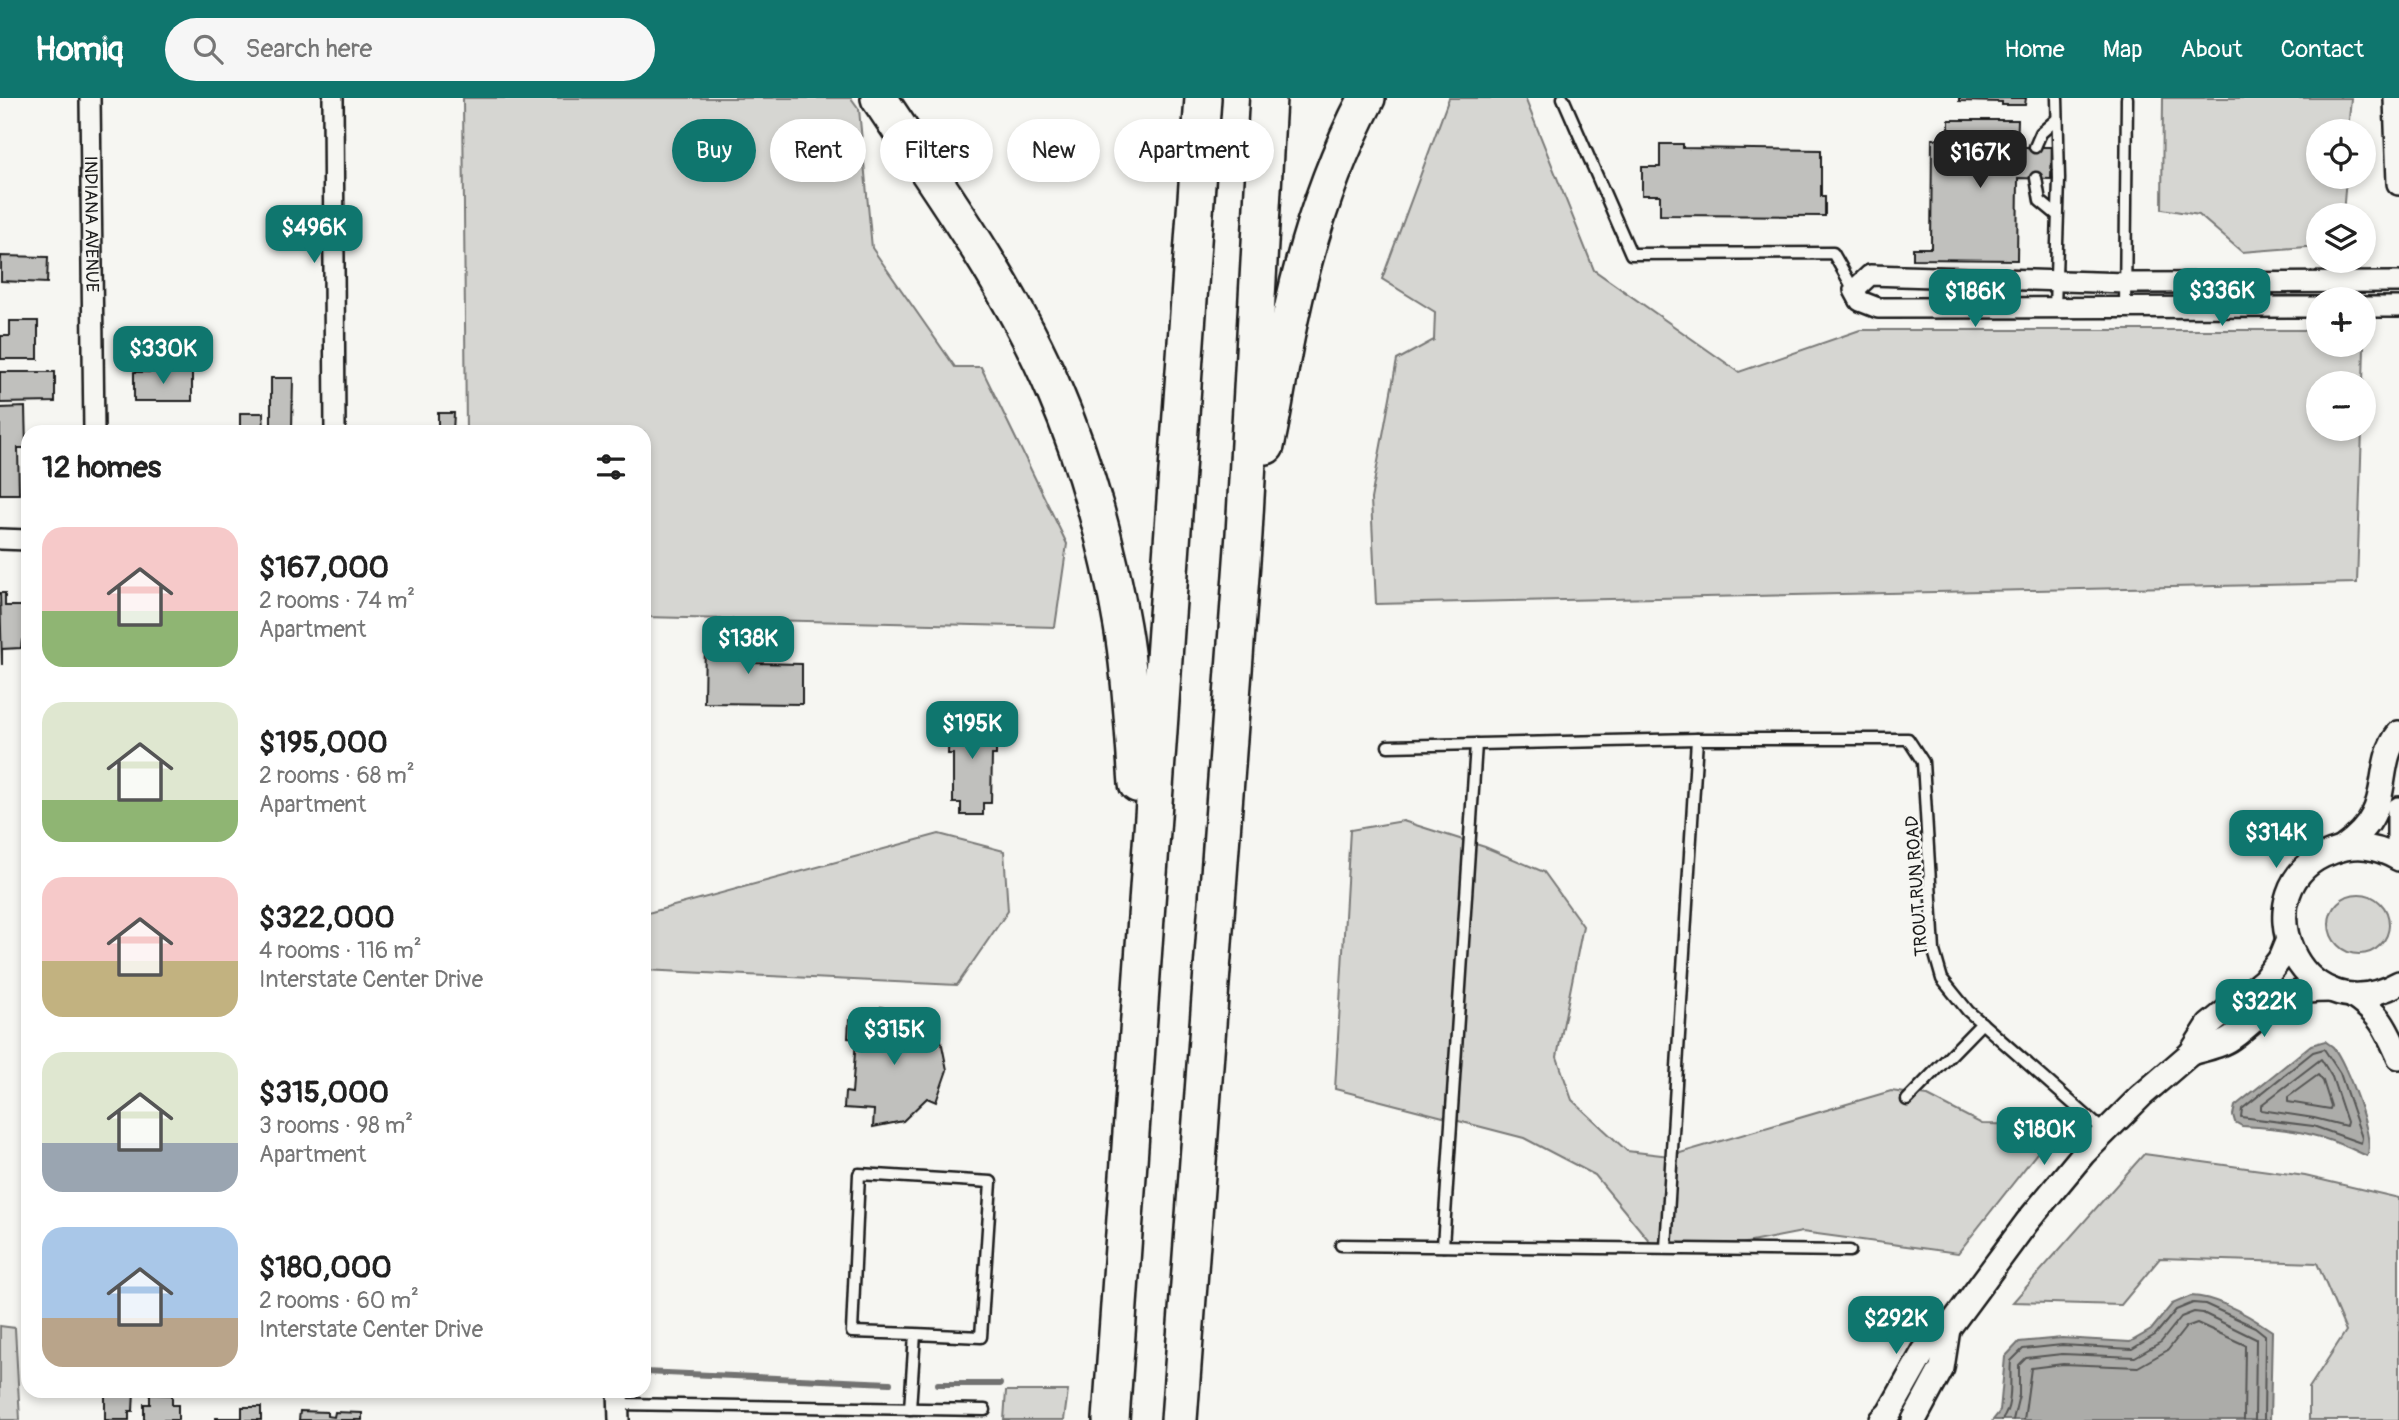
<!DOCTYPE html>
<html lang="en">
<head>
<meta charset="utf-8">
<style>
	:root { --surface:#fff; --page:#f6f6f6; --text:#222; --muted:#767676; --accent:#0f766e }
	body { margin:0; font-family:Pangolin,sans-serif; background:var(--page); color:var(--text); height:100vh; display:flex; flex-direction:column; font-size:26px; white-space:nowrap }
	* { box-sizing:border-box; margin:0 }
	p { font-size:23px; color:var(--muted) }
	.icon { flex:none; width:38px; height:38px; fill:none; stroke:currentColor; stroke-width:2; stroke-linecap:round; stroke-linejoin:round }
	.map { position:relative; flex:1; overflow:hidden }
	.drawer { position:absolute; left:21px; top:327px; width:630px; height:973px; display:flex; flex-direction:column; background:var(--surface); border-radius:21px; box-shadow:0 4px 10px #0003 }
	.drawer>* { flex:none }
	.top-card { position:absolute; left:672px; top:21px; width:665px; height:63px; display:flex; gap:14px }
	.controls { position:absolute; left:2306px; top:21px; display:grid; gap:14px }
	.controls a { display:grid; place-items:center; width:70px; height:70px; border-radius:50%; background:var(--surface); box-shadow:0 4px 10px #0003; font-size:35px }
	.price { position:absolute; translate:-50% -60px; padding:0 16px; border-radius:14px; background:var(--accent); color:#fff; font-size:23px; line-height:46px; filter:drop-shadow(0 2px 4px #0008) }
	.price::after { content:''; position:absolute; left:50%; top:42px; width:21px; height:16px; margin-left:-10px; background:inherit; clip-path:polygon(0 0,100% 0,50% 100%) }
	.price.selected { background:#222; color:#fff }
	ul { padding:0; list-style:none }
	li { display:flex; align-items:center; gap:21px; height:175px; padding:0 21px }
	li span { display:grid; place-items:center; flex:none; width:196px; height:140px; border-radius:21px; color:#555 }
	li>.icon { margin-inline-start:auto }
	span .icon { width:84px; height:84px; fill:#fffc; stroke-width:1 }
	li b { font-size:30px }
	h2 { display:flex; justify-content:space-between; align-items:center; height:84px; padding:0 21px; font-size:30px }
	.pill { padding:0 24px; border-radius:32px; background:var(--surface); box-shadow:0 4px 10px #0003; font-size:24px; line-height:63px }
	.pill.selected { background:var(--accent); color:#fff }
	header { display:flex; align-items:center; gap:42px; box-sizing:border-box; height:98px; padding:0 35px; background:var(--accent); color:#fff }
	header strong { font-size:33px }
	nav { display:flex; gap:38px; margin-inline-start:auto; font-size:24px }
	.search { width:490px; height:63px; background:var(--page); display:flex; align-items:center; gap:18px; box-sizing:border-box; padding:0 24px; border-radius:38px; color:var(--muted); font-size:26px }
	.map>svg:first-child { display:block }
	.green { fill:#d6d6d2; stroke:#797977; stroke-width:2 }
	.water { fill:#acaca9; stroke:#727271; stroke-width:2 }
	.lines { fill:none; stroke-linecap:round; stroke-linejoin:round }
	.shore { stroke:#565654; stroke-width:2 }
	.stream { stroke:#727271; stroke-width:6 }
	.building { fill:#c0c0bd; stroke:#1c1c1c; stroke-width:2 }
	.service-casing { stroke:#1c1c1c; stroke-width:15 }
	.minor-casing { stroke:#1c1c1c; stroke-width:24 }
	.tertiary-casing { stroke:#1c1c1c; stroke-width:28 }
	.motorway-casing { stroke:#1c1c1c; stroke-width:40 }
	.service { stroke:#f6f6f2; stroke-width:10 }
	.minor { stroke:#f6f6f2; stroke-width:19 }
	.tertiary { stroke:#f6f6f2; stroke-width:23 }
	.motorway { stroke:#f6f6f2; stroke-width:35 }
	.labels { text-anchor:middle; dominant-baseline:central; stroke-width:5; stroke-linejoin:round; paint-order:stroke }
	.street-label { font-size:18px; fill:#1c1c1c; stroke:#f6f6f2 }
</style>
</head>
<body>
<header>
<strong>Homiq</strong>
<div class="search"><svg class="icon" aria-label="search" viewBox="0 0 24 24"><circle cx="10" cy="10" r="6"/><path d="M15 15l6 6"/></svg>Search here</div>
<nav><a>Home</a><a>Map</a><a>About</a><a>Contact</a></nav>
</header>
<div class="map">
<svg width="2399" height="1322" viewBox="0 0 2399 1322">
	<rect width="100%" height="100%" fill="#f6f6f2"/>
	<filter id="ink" filterUnits="userSpaceOnUse"><feTurbulence type="fractalNoise" baseFrequency=".0143" numOctaves="2"/><feDisplacementMap in="SourceGraphic" scale="14" xChannelSelector="R" yChannelSelector="G"/><feConvolveMatrix kernelMatrix="1 2 1 2 8 2 1 2 1" color-interpolation-filters="sRGB"/></filter>
	<g filter="url(#ink)">
		<!-- green -->
		<g class="green">
			<polygon points="463,0 851,0 859,11 872,150 955,269 981,269 1067,446 1055,529 644,519 644,334 466,334"/>
			<polygon points="1449,0 1525,0 1594,172 1739,274 1860,232 2319,232 2319,247 2362,247 2364,248 2363,285 2319,285 2319,331 2362,331 2357,485 1376,506 1371,401 1397,262 1434,242 1435,214 1382,181"/>
			<polygon points="2163,0 2351,0 2348,33 2319,33 2319,79 2346,79 2343,117 2319,117 2319,148 2242,154 2199,117 2162,111"/>
			<polygon points="1403,723 1485,749 1544,774 1583,828 1557,959 1572,1002 1627,1053 1670,1058 1891,993 1928,998 1982,1026 2059,1027 1958,1155 1802,1134 1700,1154 1651,1145 1595,1077 1524,1040 1335,991 1350,732"/>
			<polygon points="939,736 1004,753 1008,813 957,887 644,872 644,816"/>
			<circle cx="2359" cy="826" r="30"/>
			<polygon points="2144,1056 2305,1078 2399,1100 2399,1322 2309,1322 2309,1290 2346,1233 2317,1165 2160,1160 2121,1207 2013,1204"/>
			<polygon points="0,1228 15,1230 20,1322 0,1322"/>
			<polygon points="1006,1293 1068,1293 1064,1322 1004,1322"/>
		</g>
		<!-- water -->
		<g class="water">
			<path d="M2325,943C2327,945 2331,947 2333,949C2346,964 2376,1042 2367,1058C2320,1035 2294,1031 2242,1028L2235,1024L2233,1017L2235,1008L2311,947Z"/>
			<path d="M2191,1198C2219,1199 2250,1218 2272,1233L2270,1322H1993L2000,1313L2005,1259L2019,1244L2062,1240L2130,1244L2151,1232L2172,1206Z"/>
		</g>
		<g class="lines">
			<!-- shore -->
			<g class="shore">
				<polygon points="2324,951 2340,975 2362,1040 2361,1045 2313,1028 2241,1019 2242,1011 2313,954"/>
				<polygon points="2321,961 2332,979 2347,1024 2346,1028 2314,1020 2261,1012 2261,1007"/>
				<polygon points="2318,977 2323,983 2331,1008 2330,1011 2288,1004 2288,999"/>
				<path d="M2002,1322C2014,1306 2009,1282 2011,1263L2023,1251L2062,1247L2132,1251L2155,1237L2176,1212L2193,1205L2205,1206L2255,1229L2265,1237L2264,1322"/>
				<polyline points="2013,1322 2019,1297 2019,1267 2026,1260 2062,1256 2135,1259 2161,1244 2181,1219 2194,1214 2203,1215 2256,1241 2255,1322"/>
				<polyline points="2024,1322 2031,1270 2063,1266 2138,1269 2168,1252 2186,1229 2197,1225 2245,1247 2244,1322"/>
			</g>
			<!-- stream -->
			<g class="stream">
				<polyline points="644,1274 890,1285"/>
				<polyline points="938,1286 1000,1286"/>
			</g>
		</g>
		<!-- building -->
		<g class="building">
			<polygon points="1959,0 2026,0 2025,7 2002,7 2002,4 1959,3"/>
			<polygon points="1949,22 2018,22 2017,49 2052,49 2051,81 2018,80 2017,162 1913,161 1913,150 1931,150 1932,41 1949,41"/>
			<polygon points="1660,46 1683,46 1683,50 1821,52 1821,98 1825,98 1825,118 1660,117 1660,97 1642,97 1642,69 1660,69"/>
			<polygon points="1,158 48,159 47,185 1,183"/>
			<polygon points="10,223 38,223 38,261 1,261 1,238 10,238"/>
			<polygon points="0,274 55,274 55,304 0,305"/>
			<rect x="134" y="274" width="58" height="29"/>
			<polygon points="271,280 293,280 292,331 271,331"/>
			<polygon points="25,309 26,350 18,350 19,396 0,396 0,310"/>
			<polygon points="240,315 263,315 264,330 240,331"/>
			<polygon points="438,315 454,315 453,334 438,334"/>
			<polygon points="0,495 5,495 5,508 23,508 24,514 28,514 28,542 22,542 21,550 2,551 2,567"/>
			<polygon points="705,541 753,542 753,565 802,566 802,606 704,605"/>
			<polygon points="949,619 996,619 996,657 992,657 991,705 983,705 983,717 961,717 961,705 953,705 953,656 948,656"/>
			<polygon points="881,909 910,918 932,943 941,942 947,972 936,1004 927,1000 903,1023 873,1029 874,1012 844,1010 845,994 852,995 856,941 848,940 849,922 880,924"/>
			<polygon points="105,1293 134,1293 133,1313 129,1313 129,1322 105,1322"/>
			<polygon points="150,1296 172,1297 172,1307 178,1307 178,1322 144,1322 144,1306 150,1306"/>
			<polygon points="242,1309 261,1309 261,1322 216,1322 216,1320 242,1320"/>
			<polygon points="300,1313 327,1314 327,1318 334,1319 335,1314 362,1315 362,1322 299,1322"/>
		</g>
		<g class="lines">
			<!-- service casing -->
			<g class="service-casing">
				<g id="service">
					<polyline points="1563,0 1631,156 1833,155 1854,192"/>
					<polyline points="2035,49 2041,35 2057,21"/>
					<polyline points="2036,80 2040,103 2057,117"/>
					<polyline points="2055,211 2059,81 2057,0"/>
					<polyline points="2125,211 2127,0"/>
					<polyline points="1388,648 1697,641 1908,641 1923,664 1934,853 1942,881 1968,913 2105,1034"/>
					<polyline points="1907,1002 1982,925"/>
					<polyline points="1341,1147 1850,1153"/>
					<polyline points="1443,1148 1476,646"/>
					<polyline points="1666,1150 1697,641"/>
					<polyline points="619,1306 985,1312"/>
					<polyline points="910,1311 915,1236 981,1239 991,1084 859,1076 852,1234 915,1236"/>
				</g>
			</g>
			<!-- minor casing -->
			<g class="minor-casing">
				<g id="minor">
					<path id="s1" d="M90,0L94,334"/>
					<polyline points="333,0 335,334"/>
					<polyline points="2319,209 1878,210 1860,203 1854,192 1870,177 2126,185 2399,184"/>
					<polyline points="2364,209 2399,209"/>
					<polyline points="0,441 28,442"/>
					<polyline points="618,1293 619,1322"/>
				</g>
			</g>
			<!-- tertiary casing -->
			<g class="tertiary-casing">
				<g id="tertiary">
					<polyline points="2396,0 2399,85"/>
					<polyline points="2399,711 2399,750"/>
					<path d="M2344,749C2356,740 2367,730 2373,717C2387,691 2379,660 2399,635"/>
					<path d="M2399,761C2377,748 2356,745 2332,754C2238,786 2297,941 2399,885"/>
					<path d="M2351,897C2381,917 2385,928 2399,959"/>
					<path d="M2191,955C2204,951 2221,948 2232,940C2274,909 2272,892 2331,892"/>
					<polyline points="1882,1322 1889,1315 1924,1253 1948,1231 2027,1124 2084,1055 2141,998 2191,955 2209,927 2264,882 2280,861 2287,844"/>
					<polyline points="1914,1322 1942,1270 1948,1231"/>
				</g>
			</g>
			<!-- motorway casing -->
			<g class="motorway-casing">
				<g id="motorway">
					<path d="M879,0C942,95 1011,189 1055,294C1086,366 1109,451 1122,528C1131,580 1133,634 1137,686"/>
					<path d="M1266,348C1276,304 1281,260 1291,217C1307,142 1331,68 1367,0"/>
					<polyline points="1111,1322 1203,0"/>
					<polyline points="1179,1322 1244,436 1268,0"/>
				</g>
			</g>
			<!-- service -->
			<use href="#service" class="service"/>
			<!-- minor -->
			<use href="#minor" class="minor"/>
			<!-- tertiary -->
			<use href="#tertiary" class="tertiary"/>
			<!-- motorway -->
			<use href="#motorway" class="motorway"/>
		</g>
	</g>
	<g class="labels">
		<!-- street labels -->
		<g class="street-label">
			<text stroke="none"><textPath href="#s1" startOffset="126">INDIANA AVENUE</textPath></text>
			<text transform="translate(1917 788) rotate(-94)">TROUT RUN ROAD</text>
		</g>
	</g>
</svg>
<div class="controls">
<a><svg class="icon" aria-label="locate" viewBox="0 0 24 24"><circle cx="12" cy="12" r="6"/><path d="M12 2v4M12 18v4M2 12h4M18 12h4"/></svg></a>
<a><svg class="icon" aria-label="layers" viewBox="0 0 24 24"><path d="M12 4l9 5-9 5-9-5zM3 14l9 5 9-5"/></svg></a>
<a>+</a>
<a>−</a>
</div>
<b class="price selected" style="left:1980px;top:92px">$167K</b>
<b class="price" style="left:314px;top:167px">$496K</b>
<b class="price" style="left:2222px;top:230px">$336K</b>
<b class="price" style="left:1975px;top:231px">$186K</b>
<b class="price" style="left:163px;top:288px">$330K</b>
<b class="price" style="left:748px;top:578px">$138K</b>
<b class="price" style="left:972px;top:663px">$195K</b>
<b class="price" style="left:2276px;top:772px">$314K</b>
<b class="price" style="left:2264px;top:941px">$322K</b>
<b class="price" style="left:894px;top:969px">$315K</b>
<b class="price" style="left:2044px;top:1069px">$180K</b>
<b class="price" style="left:1896px;top:1258px">$292K</b>
<div class="top-card">
<a class="pill selected">Buy</a>
<a class="pill">Rent</a>
<a class="pill">Filters</a>
<a class="pill">New</a>
<a class="pill">Apartment</a>
</div>
<section class="drawer">
<h2>12 homes<svg class="icon" aria-label="filters" viewBox="0 0 24 24"><path d="M4 7h16M4 17h16"/><circle cx="9" cy="7" r="2"/><circle cx="15" cy="17" r="2"/></svg></h2>
<ul>
<li><span style="background:linear-gradient(#f6c9c9 60%,#8fb573 0)"><svg class="icon" aria-label="home" viewBox="0 0 24 24"><path d="M3 11l9-7 9 7M6 9v11h12V9"/></svg></span><div><b>$167,000</b><p>2 rooms · 74 m²</p><p>Apartment</p></div></li>
<li><span style="background:linear-gradient(#dfe7d0 70%,#8fb573 0)"><svg class="icon" aria-label="home" viewBox="0 0 24 24"><path d="M3 11l9-7 9 7M6 9v11h12V9"/></svg></span><div><b>$195,000</b><p>2 rooms · 68 m²</p><p>Apartment</p></div></li>
<li><span style="background:linear-gradient(#f6c9c9 60%,#c2b280 0)"><svg class="icon" aria-label="home" viewBox="0 0 24 24"><path d="M3 11l9-7 9 7M6 9v11h12V9"/></svg></span><div><b>$322,000</b><p>4 rooms · 116 m²</p><p>Interstate Center Drive</p></div></li>
<li><span style="background:linear-gradient(#dfe7d0 65%,#9aa5b1 0)"><svg class="icon" aria-label="home" viewBox="0 0 24 24"><path d="M3 11l9-7 9 7M6 9v11h12V9"/></svg></span><div><b>$315,000</b><p>3 rooms · 98 m²</p><p>Apartment</p></div></li>
<li><span style="background:linear-gradient(#a9c7e8 65%,#b9a48a 0)"><svg class="icon" aria-label="home" viewBox="0 0 24 24"><path d="M3 11l9-7 9 7M6 9v11h12V9"/></svg></span><div><b>$180,000</b><p>2 rooms · 60 m²</p><p>Interstate Center Drive</p></div></li>
</ul>
</section>
</div>
</body>
</html>
